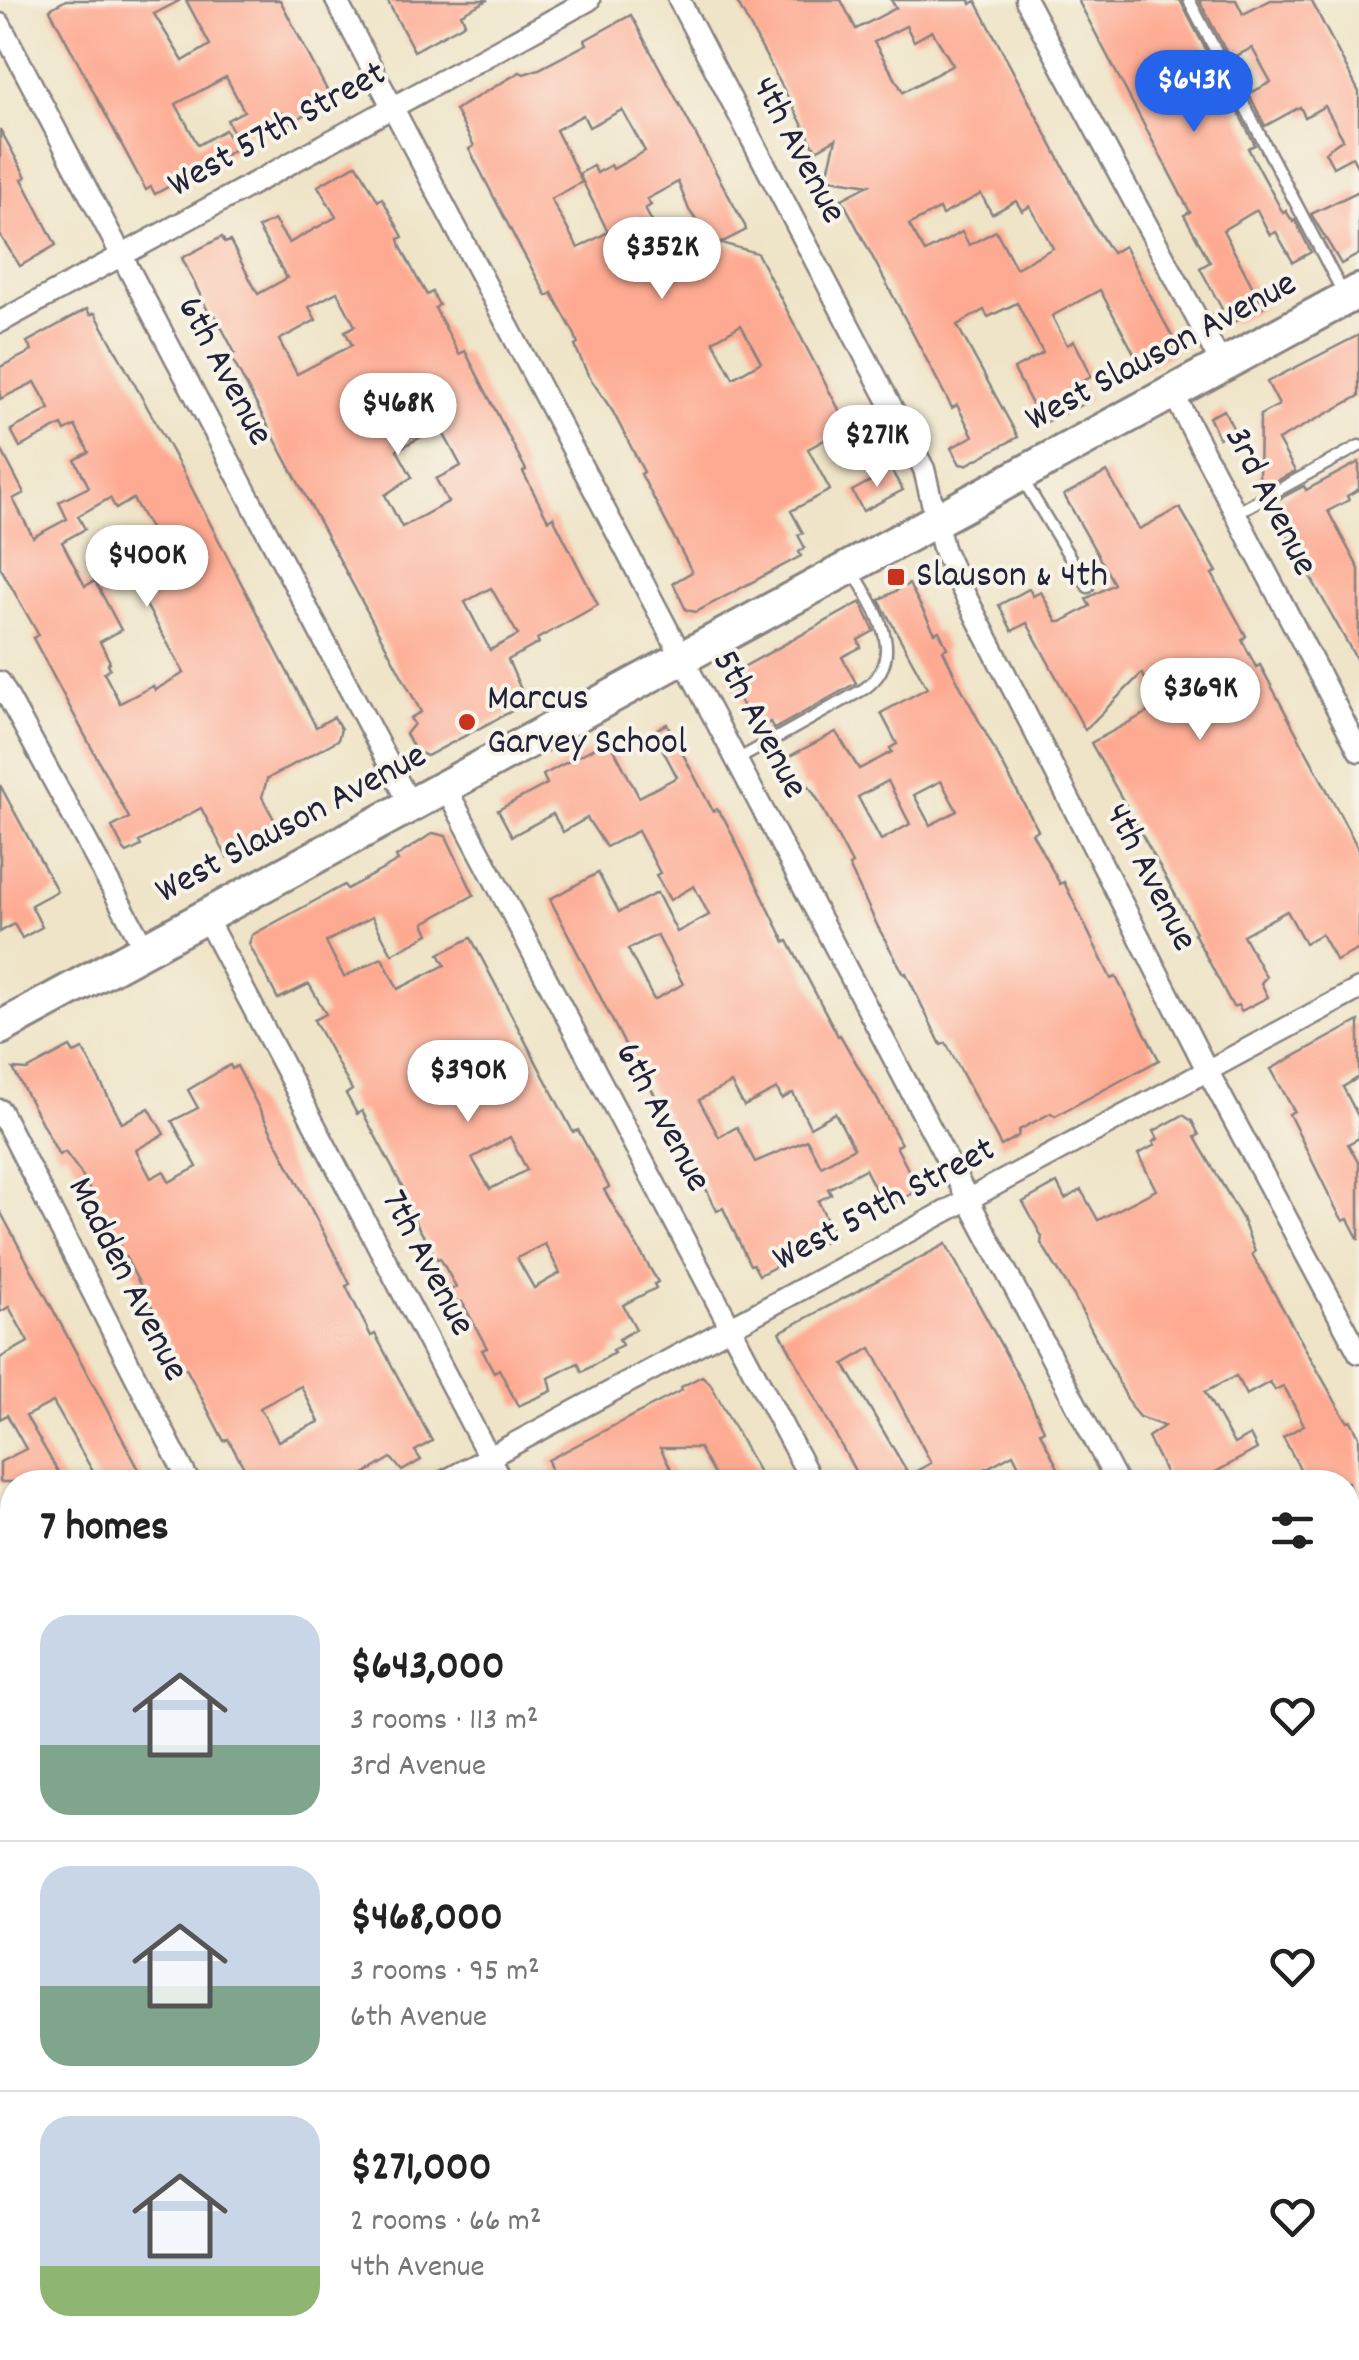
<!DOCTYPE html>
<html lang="en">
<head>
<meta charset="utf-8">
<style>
	:root { --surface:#fff; --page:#f2f2f2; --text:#222; --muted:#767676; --line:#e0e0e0; --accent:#2563eb }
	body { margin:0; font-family:Dekko,sans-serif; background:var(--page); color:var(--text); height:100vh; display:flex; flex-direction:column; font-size:38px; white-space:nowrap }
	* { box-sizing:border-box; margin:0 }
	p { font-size:32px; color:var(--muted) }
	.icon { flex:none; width:55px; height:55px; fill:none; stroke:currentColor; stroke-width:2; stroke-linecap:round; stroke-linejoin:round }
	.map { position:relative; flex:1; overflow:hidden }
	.panel { position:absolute; left:0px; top:1470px; width:1360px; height:890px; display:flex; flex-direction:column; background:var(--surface); border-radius:40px 40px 0 0; box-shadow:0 2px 8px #0004 }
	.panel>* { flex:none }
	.price { position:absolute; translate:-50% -85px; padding:0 22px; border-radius:35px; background:#fff; color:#222; font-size:32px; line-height:65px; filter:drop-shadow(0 2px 5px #0008) }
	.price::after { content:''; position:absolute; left:50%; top:60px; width:30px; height:22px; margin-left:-15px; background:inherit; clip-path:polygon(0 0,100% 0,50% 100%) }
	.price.selected { background:var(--accent); color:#fff }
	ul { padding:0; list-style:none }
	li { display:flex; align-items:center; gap:30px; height:250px; padding:0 40px }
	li+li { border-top:2px solid var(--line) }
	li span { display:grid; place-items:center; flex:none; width:280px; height:200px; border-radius:30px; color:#555 }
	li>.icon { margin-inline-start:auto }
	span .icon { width:120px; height:120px; fill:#fffc; stroke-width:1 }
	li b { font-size:42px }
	h2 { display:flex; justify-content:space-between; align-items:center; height:120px; padding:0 40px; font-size:42px }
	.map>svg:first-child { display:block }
	.building { fill:#feaa92; fill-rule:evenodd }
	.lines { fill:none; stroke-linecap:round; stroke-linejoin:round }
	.lane-casing { stroke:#888381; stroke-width:15 }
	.street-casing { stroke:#888381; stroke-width:25 }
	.secondary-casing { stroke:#888381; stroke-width:35 }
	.primary-casing { stroke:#888381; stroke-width:38 }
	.lane { stroke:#fff; stroke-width:10 }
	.street { stroke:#fff; stroke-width:20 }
	.secondary { stroke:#fff; stroke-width:30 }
	.primary { stroke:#fff; stroke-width:32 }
	.poi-dot { fill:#c8321e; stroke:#f7f3e8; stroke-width:4 }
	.labels { text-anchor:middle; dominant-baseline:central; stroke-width:8; stroke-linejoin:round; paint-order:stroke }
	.street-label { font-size:38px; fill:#22223b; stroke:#f7f3e8 }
	.poi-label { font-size:38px; fill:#22223b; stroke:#f7f3e8; text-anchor:start }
</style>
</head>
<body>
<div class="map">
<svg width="1359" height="2360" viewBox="0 0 1359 2360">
	<rect width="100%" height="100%" fill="#f7f3e8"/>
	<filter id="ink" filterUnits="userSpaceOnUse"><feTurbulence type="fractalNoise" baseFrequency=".01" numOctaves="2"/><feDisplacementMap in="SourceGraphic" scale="20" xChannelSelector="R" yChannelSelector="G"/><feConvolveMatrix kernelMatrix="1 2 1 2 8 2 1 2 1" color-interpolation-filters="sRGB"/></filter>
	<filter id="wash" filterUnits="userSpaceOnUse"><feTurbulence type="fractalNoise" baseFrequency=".0048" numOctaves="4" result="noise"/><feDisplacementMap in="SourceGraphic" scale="40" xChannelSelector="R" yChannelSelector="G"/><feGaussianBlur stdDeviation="2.25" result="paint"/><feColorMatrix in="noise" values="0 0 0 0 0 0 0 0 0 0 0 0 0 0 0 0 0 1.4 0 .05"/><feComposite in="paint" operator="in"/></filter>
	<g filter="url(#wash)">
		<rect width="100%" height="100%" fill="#efe4c7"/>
		<g id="blocks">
			<!-- building -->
			<g class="building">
				<polygon points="66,0 181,0 154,14 183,61 210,45 186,0 280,0 330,96 314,105 316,109 288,124 282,113 236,137 227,120 244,111 226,77 176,104 198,145 225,130 236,149 155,194 151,187 146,190 51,12 50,9"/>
				<polygon points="387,0 488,0 461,14 465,22 462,25 414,51"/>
				<path d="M736,0H841L856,29L896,8L891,0H970L971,4L976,1L1094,225L1112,253L1124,246L1175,342L1172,354L1143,370L1100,290L1052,316L1067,345L1074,341L1086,364L1091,377L1079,383L1089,401L1042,424L1014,369L1043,353L1017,303L988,317L984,310L957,325L1018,437L966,465L960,464L951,448L973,436L957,405L952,408L842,199L869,185L831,179L828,172L836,139L816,150ZM906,26L914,41L932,31L953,65L903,92L874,42ZM981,194L992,214L1016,201L1022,211L1030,206L1053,248L1016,268L996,231L969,245L962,232L925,252L909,225L939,209L942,215Z"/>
				<polygon points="1078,0 1180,0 1255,145 1248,148 1283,213 1286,211 1293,222 1295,220 1311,252 1293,262 1276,232 1270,235 1257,210 1223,230 1263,307 1234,322 1212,315 1222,309 1200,268 1210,262 1184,215 1190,212"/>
				<polygon points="1199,0 1236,0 1243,14 1271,0 1311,0 1359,92 1359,170 1352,157 1333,167 1325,152 1343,139 1325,106 1305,117 1300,107 1265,126 1249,94 1271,82 1252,48 1230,59"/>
				<path d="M631,15L745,226L746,230L721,243L757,253L848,427L808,449L830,490L791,511L803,533L798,535L805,548L799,552L801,556L696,612L686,610L673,583L692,572L641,474L644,472L613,412L588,375L575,346L578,344L575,335L552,293L547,296L516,240L469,149L474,146L455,110L520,72L524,74L539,69L587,44L585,40ZM622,110L645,151L613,169L611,165L597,173L593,166L579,174L608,232L578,248L551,199L582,182L556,130L583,115L589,127ZM678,182L689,210L700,226L663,242L645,209L651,205L647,199ZM741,325L761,362L733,378L713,341Z"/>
				<polygon points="0,129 26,177 22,179 56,245 20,266 0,235"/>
				<path d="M357,164L378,201L382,198L403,237L399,239L401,247L417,278L427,295L432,292L439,305L435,308L459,354L465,351L526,470L523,472L548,520L553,517L598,605L537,639L539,643L508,660L527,703L427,756L415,750L406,734L414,724L410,718L421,712L230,355L235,353L215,315L211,317L182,258L222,237L225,243L230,241L258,294L287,278L258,228L274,220L289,243L336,217L318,186ZM337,292L355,326L345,331L352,345L297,374L279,340L316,320L309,307ZM440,427L461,466L436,479L448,502L402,527L385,495L412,477L397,450ZM491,588L518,635L490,650L465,602Z"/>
				<polygon points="1359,191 1359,254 1341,264 1311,214"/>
				<path d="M87,309L90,315L95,313L186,477L316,727L334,717L341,729L338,740L267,779L262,797L283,836L264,846L260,839L227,857L201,808L139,842L141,846L127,853L124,850L112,827L129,818L33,638L38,635L37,632L0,567V447L24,493L13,499L33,537L67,519L59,502L89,487L75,460L89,452L75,426L65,431L62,425L20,447L11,430L50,409L35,382L0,399V367L32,351L27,342ZM110,498L116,509L133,499L153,534L113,555L125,579L130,576L184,673L155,690L153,686L120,703L104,673L110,668L108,664L110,662L100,642L121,630L95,581L85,586L62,542L85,529L78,516Z"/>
				<polygon points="1359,335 1359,396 1278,440 1295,471 1262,489 1259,483 1260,415 1279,405 1267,382"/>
				<polygon points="1224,410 1234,430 1219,438 1209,417"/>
				<polygon points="1359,462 1359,489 1347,496 1349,500 1328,511 1359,569 1359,664 1270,504 1304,486 1306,490"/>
				<polygon points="891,470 903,490 863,511 852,491"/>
				<polygon points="1107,472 1139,529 1180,508 1217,572 1212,574 1246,636 1242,640 1256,667 1260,665 1359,850 1359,949 1336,961 1321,934 1305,943 1287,911 1243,935 1266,977 1261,983 1268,997 1241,1011 1238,1005 1233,1007 1194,933 1196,932 1091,743 1159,706 1142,673 1085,730 1027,623 1012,631 999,605 1029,589 1033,596 1041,592 1057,622 1061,622 1090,606 1086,599 1114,584 1064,495"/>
				<path d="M909,584L935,633L939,631L947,648L943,650L958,682L1038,830L1032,833L1060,884L1064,882L1111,979L1116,977L1159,1060L1055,1116L1051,1113L1019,1130L1018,1136L1001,1146L946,1043L941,1045L906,973L904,974L878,927L849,866L852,864L818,800L809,786L804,788L788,757L836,732L859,769L892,752L890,748L897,744L881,713L927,688L879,600ZM888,781L910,824L881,840L858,797ZM941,781L957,811L930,825L914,795Z"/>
				<polygon points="861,602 874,631 858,640 861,647 842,657 856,683 774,729 770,722 755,730 727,676"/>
				<path d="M667,724L713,811L717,809L725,820L785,942L788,941L838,1036L840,1035L880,1104L901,1144L896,1146L917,1187L911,1190L913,1193L885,1208L865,1169L828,1189L831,1194L818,1201L835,1236L759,1275L753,1264L750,1265L723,1208L717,1211L685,1146L624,1043L550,899L598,873L619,912L657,893L677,932L709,915L694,886L670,900L656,875L660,873L638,831L606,847L587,818L563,832L553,814L512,836L498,810L547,784L543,775L609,740L639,797L677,777L653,731ZM657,935L683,984L654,1000L628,949ZM731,1083L744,1106L777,1089L782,1099L793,1093L810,1127L835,1113L854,1148L821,1166L807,1140L755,1162L737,1127L719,1137L699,1100Z"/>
				<polygon points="0,785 57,891 31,905 42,927 22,938 14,924 0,932"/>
				<path d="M433,833L446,836L474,895L424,923L429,934L392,954L372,917L326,942L344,977L382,958L398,989L445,965L439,954L471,938L573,1132L578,1130L609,1187L604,1190L658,1282L654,1284L656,1288L623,1305L636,1329L619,1339L622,1345L612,1350L614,1353L582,1372L578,1363L549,1378L552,1391L518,1406L499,1369L494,1372L482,1350L487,1348L462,1302L458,1304L450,1290L456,1287L440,1258L437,1259L400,1196L405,1194L403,1188L362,1111L357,1114L346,1094L352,1090L314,1020L326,1014L309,984L278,999L249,944L252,935L344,885L347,889L398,861L396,857ZM510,1137L527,1170L490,1189L472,1158ZM545,1244L560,1273L534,1288L517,1258Z"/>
				<polygon points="1359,1021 1359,1077 1343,1087 1359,1118 1359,1138 1348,1144 1359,1164 1359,1240 1348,1219 1343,1221 1335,1207 1289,1114 1294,1111 1271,1069"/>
				<path d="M70,1047L74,1053L83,1049L122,1123L149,1108L164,1134L136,1150L151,1178L164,1171L169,1182L197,1167L172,1121L198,1108L188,1090L230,1065L232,1069L237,1066L333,1251L350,1284L346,1286L371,1336L375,1334L432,1441L415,1451L421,1460L402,1471L391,1458L351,1482H252L228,1439L224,1441L186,1368L181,1371L160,1322L80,1172L65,1152L59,1155L13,1069L27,1070ZM301,1386L319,1422L278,1441L260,1408Z"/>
				<polygon points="1183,1115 1192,1121 1199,1135 1195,1137 1197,1141 1242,1218 1255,1252 1252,1254 1343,1415 1348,1422 1351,1421 1359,1436 1359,1518 1348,1496 1348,1482 1307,1482 1283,1437 1304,1425 1286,1390 1283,1386 1275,1390 1270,1382 1246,1395 1236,1376 1205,1392 1234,1444 1250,1435 1257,1449 1214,1473 1218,1482 1170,1482 1148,1437 1164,1426 1139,1417 1132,1408 1074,1296 1041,1243 1042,1237 1023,1202 1057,1183 1065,1199 1081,1190 1098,1220 1156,1190 1138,1154 1155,1145 1153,1142 1158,1139 1154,1131"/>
				<polygon points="0,1211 143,1477 133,1482 99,1482 53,1402 26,1416 64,1482 0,1482 0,1462 26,1449 7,1415 0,1419 0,1358 28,1342 9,1307 0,1312"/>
				<path d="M946,1244L1026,1391L1044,1430L1040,1432L1065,1482H1027L1013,1454L961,1482H861L780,1332ZM871,1348L931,1463L909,1475L844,1364Z"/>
				<polygon points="702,1376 710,1383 764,1482 718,1482 699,1448 660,1448 678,1482 555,1482 548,1460 682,1390 681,1387"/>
			</g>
		</g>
	</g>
	<g filter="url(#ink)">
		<use href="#blocks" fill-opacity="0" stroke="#888381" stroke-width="2.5"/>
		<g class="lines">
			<!-- lane casing -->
			<g class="lane-casing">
				<g id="lane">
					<polyline points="1189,0 1343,293"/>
					<polyline points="1023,480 1088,587"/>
					<polyline points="1236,513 1359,446"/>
					<path d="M737,760L864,689C910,656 873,606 853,571"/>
					<polyline points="215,2348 223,2360"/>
				</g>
			</g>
			<!-- street casing -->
			<g class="street-casing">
				<g id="street">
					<polyline points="336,0 1117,1482"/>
					<polyline points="679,0 924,469 943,548 956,577 1207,1070 1359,1353"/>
					<polyline points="1026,0 1222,365"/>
					<polyline points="0,24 411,806"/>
					<polyline points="0,322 589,0"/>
					<polyline points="1172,391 1359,751"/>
					<polyline points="0,682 145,949"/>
					<polyline points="446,788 812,1482"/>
					<polyline points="206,918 502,1482"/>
					<polyline points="0,1110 189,1482"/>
					<polyline points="443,1482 1359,989"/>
					<polyline points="1348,1686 1359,1680"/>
					<polyline points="1348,1920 1359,1942"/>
					<polyline points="0,2074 12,2067"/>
					<polyline points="646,2348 652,2360"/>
					<polyline points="955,2348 962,2360"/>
					<polyline points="1265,2348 1271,2360"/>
				</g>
			</g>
			<!-- secondary casing -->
			<g class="secondary-casing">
				<g id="secondary">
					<polyline points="0,1707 12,1731"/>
					<polyline points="335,2348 342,2360"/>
					<polyline points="101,2360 124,2348"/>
				</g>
			</g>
			<!-- primary casing -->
			<g class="primary-casing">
				<polyline id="primary" points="0,1028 1359,291"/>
			</g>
			<!-- lane -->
			<use href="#lane" class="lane"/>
			<!-- street -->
			<use href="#street" class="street"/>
			<!-- secondary -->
			<use href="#secondary" class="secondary"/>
			<!-- primary -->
			<use href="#primary" class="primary"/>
		</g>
	</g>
	<!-- markers -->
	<g class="poi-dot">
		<rect x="886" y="567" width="20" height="20" rx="5"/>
		<circle cx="467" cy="722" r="10"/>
	</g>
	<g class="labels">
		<!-- street labels -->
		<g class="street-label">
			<text transform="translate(278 131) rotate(-29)">West 57th Street</text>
			<text transform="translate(797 151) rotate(62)">4th Avenue</text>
			<text transform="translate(1162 353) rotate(-28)">West Slauson Avenue</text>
			<text transform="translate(223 372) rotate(62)">6th Avenue</text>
			<text transform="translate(1269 502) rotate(63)">3rd Avenue</text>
			<text transform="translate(758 725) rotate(62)">5th Avenue</text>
			<text transform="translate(292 825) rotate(-28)">West Slauson Avenue</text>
			<text transform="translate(1149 878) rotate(63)">4th Avenue</text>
			<text transform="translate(661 1118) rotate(62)">6th Avenue</text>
			<text transform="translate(885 1206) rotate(-28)">West 59th Street</text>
			<text transform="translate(426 1264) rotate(62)">7th Avenue</text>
			<text transform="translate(126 1280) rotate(63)">Madden Avenue</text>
		</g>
		<!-- poi labels -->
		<g class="poi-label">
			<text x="916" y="577">Slauson &amp; 4th</text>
			<text x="487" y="700">Marcus<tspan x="487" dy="44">Garvey School</tspan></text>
		</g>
	</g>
</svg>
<b class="price selected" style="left:1194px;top:135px">$643K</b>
<b class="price" style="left:662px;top:302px">$352K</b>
<b class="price" style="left:398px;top:458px">$468K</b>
<b class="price" style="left:877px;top:490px">$271K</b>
<b class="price" style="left:147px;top:610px">$400K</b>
<b class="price" style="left:1200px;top:743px">$369K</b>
<b class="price" style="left:468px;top:1125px">$390K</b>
<section class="panel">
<h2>7 homes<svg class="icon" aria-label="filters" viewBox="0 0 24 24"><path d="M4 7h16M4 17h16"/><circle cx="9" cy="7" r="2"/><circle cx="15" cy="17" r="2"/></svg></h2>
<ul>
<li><span style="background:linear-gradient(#c9d6e8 65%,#7fa58c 0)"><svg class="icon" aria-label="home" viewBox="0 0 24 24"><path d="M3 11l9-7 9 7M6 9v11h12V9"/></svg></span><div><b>$643,000</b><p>3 rooms · 113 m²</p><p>3rd Avenue</p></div><svg class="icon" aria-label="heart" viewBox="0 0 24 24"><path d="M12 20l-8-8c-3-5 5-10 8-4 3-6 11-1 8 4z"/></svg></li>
<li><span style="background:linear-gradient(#c9d6e8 60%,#7fa58c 0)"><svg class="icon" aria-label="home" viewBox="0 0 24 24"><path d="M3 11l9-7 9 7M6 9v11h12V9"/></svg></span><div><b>$468,000</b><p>3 rooms · 95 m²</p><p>6th Avenue</p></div><svg class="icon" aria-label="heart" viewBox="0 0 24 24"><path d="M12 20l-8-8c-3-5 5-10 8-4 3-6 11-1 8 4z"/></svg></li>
<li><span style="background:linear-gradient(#c9d6e8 75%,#8fb573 0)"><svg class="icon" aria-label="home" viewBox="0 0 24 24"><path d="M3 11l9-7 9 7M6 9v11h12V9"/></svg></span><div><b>$271,000</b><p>2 rooms · 66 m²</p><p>4th Avenue</p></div><svg class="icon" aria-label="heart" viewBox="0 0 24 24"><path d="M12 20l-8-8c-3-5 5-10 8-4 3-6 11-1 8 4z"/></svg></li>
</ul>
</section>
</div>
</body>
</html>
